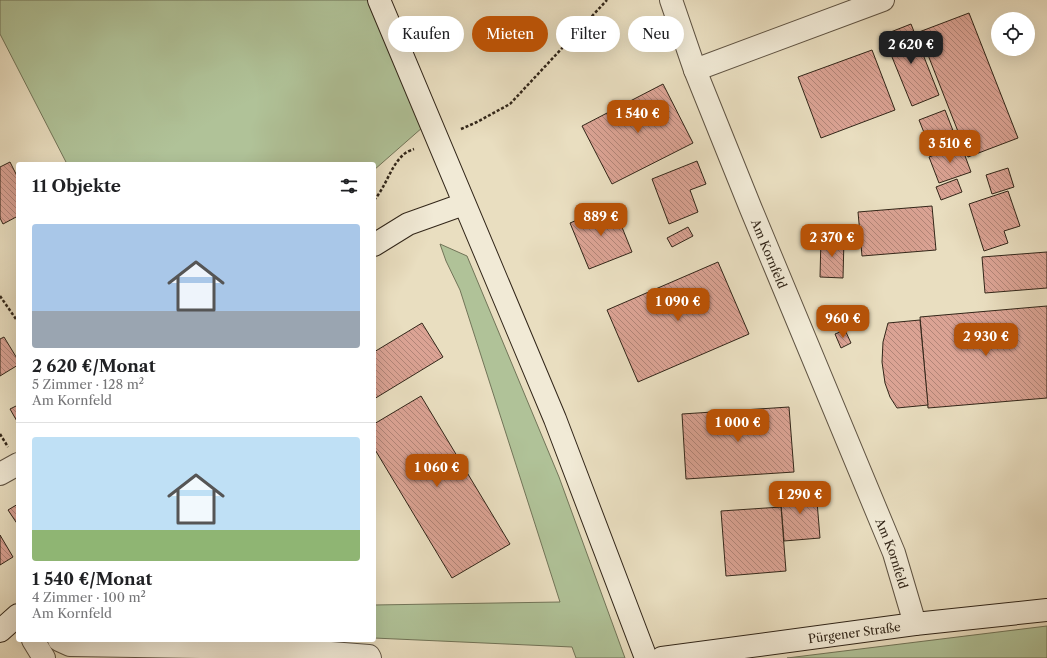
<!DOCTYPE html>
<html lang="de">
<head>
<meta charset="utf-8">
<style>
	:root { --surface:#fff; --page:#f6f6f6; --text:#202124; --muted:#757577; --line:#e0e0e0; --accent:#b45309 }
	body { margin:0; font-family:"Libre Caslon Text",serif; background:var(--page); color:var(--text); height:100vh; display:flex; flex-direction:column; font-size:15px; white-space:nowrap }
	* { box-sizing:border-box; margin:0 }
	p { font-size:13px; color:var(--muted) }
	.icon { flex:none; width:22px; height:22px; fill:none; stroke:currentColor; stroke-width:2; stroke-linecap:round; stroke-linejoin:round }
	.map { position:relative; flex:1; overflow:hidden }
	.drawer { position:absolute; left:16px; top:162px; width:360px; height:480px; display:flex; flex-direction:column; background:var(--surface); border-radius:4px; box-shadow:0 4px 16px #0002 }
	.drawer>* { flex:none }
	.top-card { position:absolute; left:388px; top:16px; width:380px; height:36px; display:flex; gap:8px }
	.tools { position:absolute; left:991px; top:12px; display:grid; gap:8px }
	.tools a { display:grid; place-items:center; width:44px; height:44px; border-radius:50%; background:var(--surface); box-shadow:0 4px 16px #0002; font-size:20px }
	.price { position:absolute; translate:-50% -34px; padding:0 9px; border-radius:8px; background:var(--accent); color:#fff; font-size:13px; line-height:26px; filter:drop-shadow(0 1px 2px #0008) }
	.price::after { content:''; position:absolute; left:50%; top:24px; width:12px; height:9px; margin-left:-6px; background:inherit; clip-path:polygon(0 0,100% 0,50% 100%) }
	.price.selected { background:#222; color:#fff }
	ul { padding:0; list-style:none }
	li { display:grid; align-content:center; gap:8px; height:212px; padding:0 16px }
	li+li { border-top:1px solid var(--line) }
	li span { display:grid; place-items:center; height:124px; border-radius:4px; color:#555 }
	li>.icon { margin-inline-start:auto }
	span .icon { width:72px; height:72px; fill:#fffc; stroke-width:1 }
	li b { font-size:17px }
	h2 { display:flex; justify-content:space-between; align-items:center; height:48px; padding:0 16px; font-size:17px }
	.pill { padding:0 14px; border-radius:18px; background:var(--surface); box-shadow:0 4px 16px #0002; font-size:14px; line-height:36px }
	.pill.selected { background:var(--accent); color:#fff }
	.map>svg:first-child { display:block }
	.grass { fill:#b0c298; stroke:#717458 }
	.building { fill:url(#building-back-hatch); stroke:#322619 }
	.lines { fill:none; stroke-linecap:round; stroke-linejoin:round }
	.street-casing { stroke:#605443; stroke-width:24 }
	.secondary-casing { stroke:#322619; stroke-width:24 }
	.path { stroke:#322619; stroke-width:2.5; stroke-dasharray:3 2; stroke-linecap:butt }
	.street { stroke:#f1ead6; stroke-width:22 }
	.secondary { stroke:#f1ead6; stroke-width:22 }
	.labels { text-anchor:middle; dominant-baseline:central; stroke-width:3.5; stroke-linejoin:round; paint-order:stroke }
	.street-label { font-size:12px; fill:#322619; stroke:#f1ead6 }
</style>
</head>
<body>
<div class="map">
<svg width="1047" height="658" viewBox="0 0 1047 658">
	<defs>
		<pattern id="building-back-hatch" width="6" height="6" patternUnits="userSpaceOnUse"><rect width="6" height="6" fill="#dba394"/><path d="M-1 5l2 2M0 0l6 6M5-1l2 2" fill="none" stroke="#b28578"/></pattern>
	</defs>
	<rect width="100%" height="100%" fill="#e9dec0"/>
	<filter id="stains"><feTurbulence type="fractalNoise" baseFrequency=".005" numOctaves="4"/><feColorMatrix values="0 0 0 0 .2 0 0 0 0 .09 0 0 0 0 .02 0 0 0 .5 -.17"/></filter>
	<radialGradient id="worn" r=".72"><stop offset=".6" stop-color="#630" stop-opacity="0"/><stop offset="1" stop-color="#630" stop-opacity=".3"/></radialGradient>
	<!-- grass -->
	<g class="grass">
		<polygon points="0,0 371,0 423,127 374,170 374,164 67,164 0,34"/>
		<polygon points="440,244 467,256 559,477 625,658 576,658 572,647 374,638 374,605 560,602 460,290 446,261"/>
		<polygon points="1047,626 1047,658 787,658"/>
	</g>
	<!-- building -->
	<g class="building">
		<polygon points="969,13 1018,138 968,157 919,32"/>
		<polygon points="911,24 939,95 912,106 883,35"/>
		<polygon points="872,50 895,110 821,138 798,77"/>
		<polygon points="663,84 693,143 612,184 582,126"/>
		<polygon points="945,110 959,146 933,155 919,120"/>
		<polygon points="961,145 971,172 939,183 929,157"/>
		<polygon points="697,161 706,184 690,190 698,212 669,224 652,179"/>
		<polygon points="10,162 18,178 18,216 3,224 0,218 0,167"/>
		<polygon points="1008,168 1014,187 992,194 986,175"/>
		<polygon points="957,179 962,192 941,200 936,187"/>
		<polygon points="1008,191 1020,226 1004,231 1008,243 984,251 969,204"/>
		<polygon points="613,205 632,252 589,269 570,223"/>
		<polygon points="932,206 936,250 862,256 858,212"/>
		<polygon points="688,227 693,236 672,247 667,238"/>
		<polygon points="821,238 844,239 843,278 820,277"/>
		<polygon points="1047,252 1047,288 985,293 982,257"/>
		<polygon points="718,262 749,334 638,382 607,310"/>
		<polygon points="1047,306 1047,398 928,408 920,317"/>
		<polygon points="920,320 928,405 897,408 890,397 885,383 882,362 883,342 888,323"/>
		<polygon points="422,323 443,357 374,399 374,352"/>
		<polygon points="845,330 851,343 841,348 835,334"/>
		<polygon points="4,337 18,360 18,365 0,376 0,339"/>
		<polygon points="421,396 510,544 452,578 374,448 374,424"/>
		<polygon points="18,405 18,423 10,409"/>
		<polygon points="789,407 794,472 686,479 682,414"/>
		<polygon points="816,489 820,538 784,541 780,492"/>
		<polygon points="18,504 18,525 8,510"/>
		<polygon points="781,507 786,571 726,576 721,511"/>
		<polygon points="0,535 13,557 0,565"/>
	</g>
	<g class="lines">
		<!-- street casing -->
		<g class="street-casing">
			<g id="street">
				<path id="s1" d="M671,0L695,70L751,209L894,553L915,624"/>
				<polyline points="695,70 883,0"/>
				<polyline points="0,474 18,464"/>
				<polyline points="33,640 44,658"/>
				<polyline points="59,640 70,645 266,648 369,656 370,658"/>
			</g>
		</g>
		<!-- secondary casing -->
		<g class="secondary-casing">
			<g id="secondary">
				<polyline points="379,0 555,419 646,658"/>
				<polyline points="374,245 408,224 464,204"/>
				<polyline points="0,631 18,615"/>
				<path id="s2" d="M662,658L915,624L1047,610"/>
			</g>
		</g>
		<!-- path -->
		<g class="path">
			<polyline points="461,129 477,122 510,104 607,0"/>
			<path d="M374,200C386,187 390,167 403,155C406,152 411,150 414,149"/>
			<polyline points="0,296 18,322"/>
			<polyline points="0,434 8,447"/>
		</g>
		<!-- street -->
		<use href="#street" class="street"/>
		<!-- secondary -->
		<use href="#secondary" class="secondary"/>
	</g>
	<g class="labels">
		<!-- street labels -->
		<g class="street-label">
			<text stroke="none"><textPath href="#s1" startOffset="272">Am Kornfeld</textPath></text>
			<text stroke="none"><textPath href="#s1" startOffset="596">Am Kornfeld</textPath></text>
			<text stroke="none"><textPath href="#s2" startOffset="194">Pürgener Straße</textPath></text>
		</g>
	</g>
	<rect width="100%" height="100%" filter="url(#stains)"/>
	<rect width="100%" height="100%" fill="url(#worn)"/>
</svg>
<div class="tools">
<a><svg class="icon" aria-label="locate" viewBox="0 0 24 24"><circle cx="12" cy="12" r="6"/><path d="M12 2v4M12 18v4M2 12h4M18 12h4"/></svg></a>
</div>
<b class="price selected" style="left:911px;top:65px">2 620 €</b>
<b class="price" style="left:638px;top:134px">1 540 €</b>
<b class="price" style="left:950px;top:164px">3 510 €</b>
<b class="price" style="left:601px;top:237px">889 €</b>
<b class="price" style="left:832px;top:258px">2 370 €</b>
<b class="price" style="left:678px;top:322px">1 090 €</b>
<b class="price" style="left:843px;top:339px">960 €</b>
<b class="price" style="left:986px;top:357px">2 930 €</b>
<b class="price" style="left:738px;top:443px">1 000 €</b>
<b class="price" style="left:437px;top:488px">1 060 €</b>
<b class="price" style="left:800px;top:515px">1 290 €</b>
<div class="top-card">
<a class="pill">Kaufen</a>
<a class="pill selected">Mieten</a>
<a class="pill">Filter</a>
<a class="pill">Neu</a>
</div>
<section class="drawer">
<h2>11 Objekte<svg class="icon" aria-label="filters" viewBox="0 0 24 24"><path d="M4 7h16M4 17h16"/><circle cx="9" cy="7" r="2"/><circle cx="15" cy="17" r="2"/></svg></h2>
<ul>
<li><span style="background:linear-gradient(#a9c7e8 70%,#9aa5b1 0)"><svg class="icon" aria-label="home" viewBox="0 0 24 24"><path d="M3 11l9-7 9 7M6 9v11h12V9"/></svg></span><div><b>2 620 €/Monat</b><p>5 Zimmer · 128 m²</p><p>Am Kornfeld</p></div></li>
<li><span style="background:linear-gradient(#bfe0f5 75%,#8fb573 0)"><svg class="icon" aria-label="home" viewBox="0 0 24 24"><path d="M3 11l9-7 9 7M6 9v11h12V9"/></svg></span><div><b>1 540 €/Monat</b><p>4 Zimmer · 100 m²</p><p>Am Kornfeld</p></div></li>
</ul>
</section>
</div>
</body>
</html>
